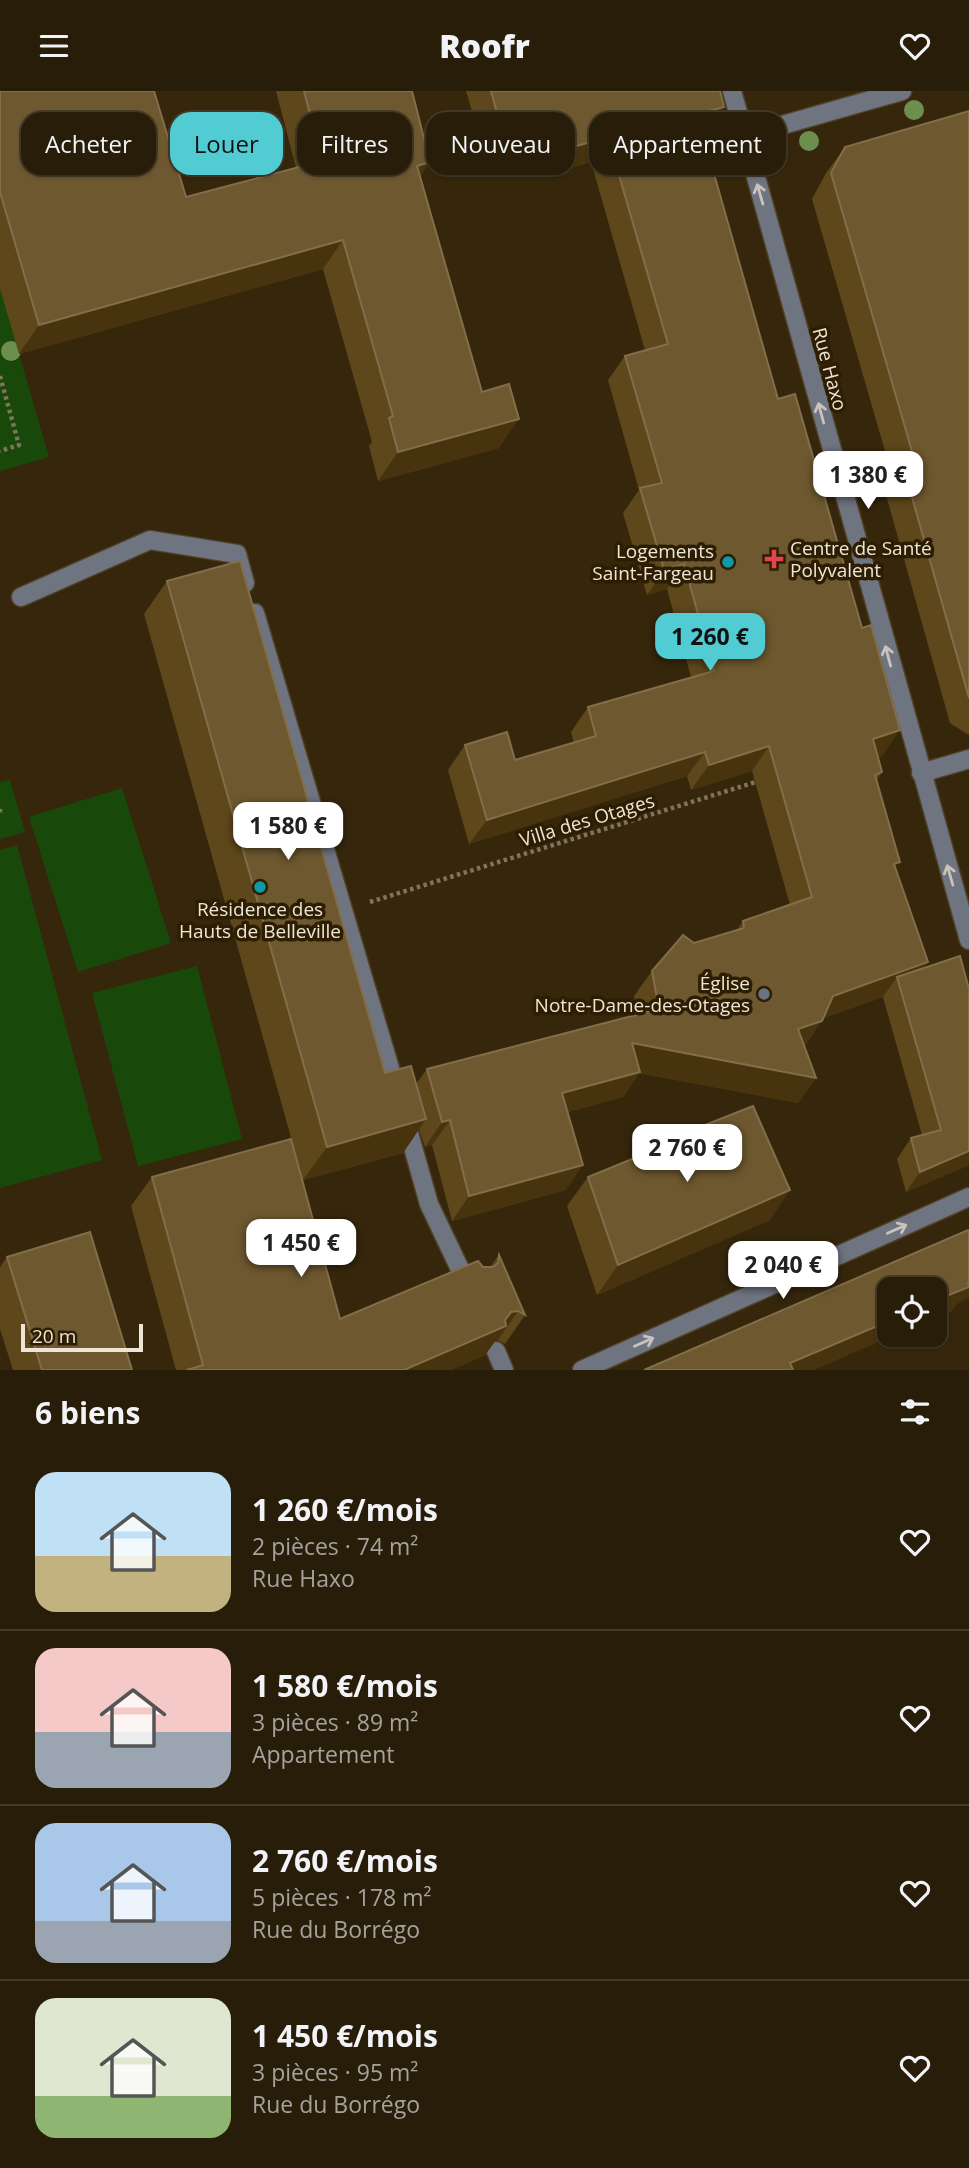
<!DOCTYPE html>
<html lang="fr">
<head>
<meta charset="utf-8">
<style>
	:root { --surface:#281d09; --page:#342a17; --text:#f1f3f6; --muted:#a5a29c; --line:#443b2a; --accent:#51ccd2 }
	body { margin:0; font-family:"Open Sans",sans-serif; background:var(--page); color:var(--text); height:100vh; display:flex; flex-direction:column; font-size:26px; white-space:nowrap }
	* { box-sizing:border-box; margin:0 }
	p { font-size:23px; color:var(--muted) }
	.icon { flex:none; width:38px; height:38px; fill:none; stroke:currentColor; stroke-width:2; stroke-linecap:round; stroke-linejoin:round }
	.map { position:relative; height:1279px; overflow:hidden }
	.panel { display:flex; flex-direction:column; background:var(--surface); flex:1 }
	.panel>* { flex:none }
	.guide { position:absolute; left:21px; top:21px; width:928px; height:63px; display:flex; gap:14px }
	.controls { position:absolute; left:877px; top:1186px; display:grid; gap:14px }
	.controls a { display:grid; place-items:center; width:70px; height:70px; border-radius:14px; background:var(--surface); box-shadow:0 2px 5px #0004,0 0 0 2px var(--line); font-size:35px }
	.scale { position:absolute; left:21px; bottom:18px; width:122px; box-sizing:border-box; padding-left:7px; border:4px solid #efe5d5; border-top:0; font-size:19px; line-height:24px; white-space:nowrap; color:#efe5d5; -webkit-text-stroke:5px #2c1d03; paint-order:stroke }
	.price { position:absolute; translate:-50% -60px; padding:0 16px; border-radius:14px; background:#fff; color:#222; font-size:23px; line-height:46px; filter:drop-shadow(0 2px 4px #0008) }
	.price::after { content:''; position:absolute; left:50%; top:42px; width:21px; height:16px; margin-left:-10px; background:inherit; clip-path:polygon(0 0,100% 0,50% 100%) }
	.price.on { background:var(--accent); color:#111 }
	ul { padding:0; list-style:none }
	li { display:flex; align-items:center; gap:21px; height:175px; padding:0 35px }
	li+li { border-top:2px solid var(--line) }
	li span { display:grid; place-items:center; flex:none; width:196px; height:140px; border-radius:21px; color:#555 }
	li>.icon { margin-inline-start:auto }
	span .icon { width:84px; height:84px; fill:#fffc; stroke-width:1 }
	li b { font-size:30px }
	h2 { display:flex; justify-content:space-between; align-items:center; height:84px; padding:0 35px; font-size:30px }
	.pill { padding:0 24px; border-radius:21px; background:var(--surface); box-shadow:0 2px 5px #0004,0 0 0 2px var(--line); font-size:24px; line-height:63px }
	.pill.on { background:var(--accent); color:#111 }
	header { display:flex; justify-content:space-between; align-items:center; height:91px; padding:0 35px; background:var(--surface); font-size:32px; font-weight:800 }
	.map>svg:first-child { display:block }
	.green { fill:#18490a }
	.lines { fill:none; stroke-linecap:round; stroke-linejoin:round }
	.minor-casing { stroke:#504228; stroke-width:21 }
	.path { stroke:#81745d; stroke-width:4.5; stroke-dasharray:3.5 3.5; stroke-linecap:butt }
	.minor { stroke:#6f7481; stroke-width:18 }
	.tree { fill:#6c8f50 }
	.wall { fill:#5e471b }
	.shaded-wall { fill:#47330d }
	.building { fill:#6e582f; stroke:#826e49; stroke-width:2 }
	.oneway { stroke:#c9c3bc }
	.health-dot { fill:#e0444e; stroke:#2c1d03; stroke-width:2.5 }
	.culture-dot { fill:#0f9aa8; stroke:#2c1d03; stroke-width:2.5 }
	.worship-dot { fill:#6b7280; stroke:#2c1d03; stroke-width:2.5 }
	.labels { text-anchor:middle; dominant-baseline:central; stroke-width:7; stroke-linejoin:round; paint-order:stroke }
	.street-label { font-size:19px; fill:#efe5d5; stroke:#2c1d03 }
	.poi-label { font-size:19px; fill:#efe5d5; stroke:#2c1d03; text-anchor:end }
</style>
</head>
<body>
<header><svg class="icon" aria-label="menu" viewBox="0 0 24 24"><path d="M4 6h16M4 12h16M4 18h16"/></svg>Roofr<svg class="icon" aria-label="heart" viewBox="0 0 24 24"><path d="M12 20l-8-8c-3-5 5-10 8-4 3-6 11-1 8 4z"/></svg></header>
<div class="map">
<svg width="969" height="1279" viewBox="0 0 969 1279">
	<rect width="100%" height="100%" fill="#36270c"/>
	<!-- green -->
	<g class="green">
		<polygon points="0,198 49,366 0,380"/>
		<polygon points="10,689 25,741 0,748 0,691"/>
		<polygon points="122,697 171,852 78,881 29,726"/>
		<polygon points="17,754 102,1069 0,1097 0,759"/>
		<polygon points="197,875 242,1048 138,1075 92,902"/>
	</g>
	<g class="lines">
		<!-- minor casing -->
		<g class="minor-casing">
			<g id="minor">
				<polyline points="732,0 969,849"/>
				<polyline points="744,45 902,0"/>
				<polyline points="21,506 150,449 237,463 245,492"/>
				<polyline points="255,522 397,1001"/>
				<polyline points="921,682 969,668"/>
				<polyline points="405,1028 429,1113 468,1195"/>
				<polyline points="496,1260 504,1279"/>
				<polyline points="582,1279 969,1106"/>
			</g>
		</g>
		<!-- path -->
		<g class="path">
			<polyline points="0,285 19,354 0,360"/>
			<polyline points="0,718 0,725"/>
			<polyline points="370,811 759,690"/>
		</g>
		<!-- minor -->
		<use href="#minor" class="minor"/>
	</g>
	<!-- trees -->
	<g class="tree">
		<circle cx="914" cy="19" r="10"/>
		<circle cx="809" cy="50" r="10"/>
		<circle cx="11" cy="260" r="10"/>
	</g>
	<!-- wall -->
	<g class="wall">
		<polygon points="0,0 186,106 296,77 276,0 412,0 420,86 499,357 378,390 369,355 372,351 323,178 19,263 0,198"/>
		<polygon points="466,0 720,0 707,41 702,42 778,308 883,664 878,666 882,681 877,689 895,778 928,871 923,877 969,1074 906,1101 897,1068 911,1047 922,1044 883,906 823,927 804,955 816,987 798,1012 639,982 623,1006 568,1021 566,1099 452,1130 432,1054 425,1056 419,1038 403,1062 303,1089 144,523 167,490 385,982 416,993 427,978 638,923 634,905 652,880 694,852 737,839 743,830 790,814 752,680 691,699 687,685 469,753 448,679 465,654 515,669 574,652 571,641 588,616 691,586 667,498 647,504 623,422 639,399 608,289 625,265 645,259 591,71 545,84 537,56 486,68"/>
		<polygon points="969,20 969,644 950,632 886,404 894,391 812,108 826,82 845,56"/>
		<polygon points="654,1054 770,1129 597,1204 567,1115 588,1086 649,1060"/>
		<polygon points="152,1086 340,1228 483,1176 490,1176 499,1164 525,1224 505,1253 498,1249 496,1249 485,1264 451,1279 176,1279 131,1115"/>
		<polygon points="7,1166 132,1279 13,1279 0,1238 0,1176"/>
	</g>
	<!-- shaded-wall -->
	<g class="shaded-wall">
		<polygon points="724,16 707,41 680,48 697,23"/>
		<polygon points="555,31 537,56 486,68 503,44"/>
		<polygon points="608,46 591,71 545,84 563,59"/>
		<polygon points="430,71 410,100 417,75"/>
		<polygon points="343,149 323,178 19,263 39,234"/>
		<polygon points="519,328 499,357 378,390 398,361"/>
		<polygon points="684,473 667,498 647,504 664,479"/>
		<polygon points="900,639 883,664 856,673 873,648"/>
		<polygon points="769,655 752,680 691,699 709,674"/>
		<polygon points="705,661 687,685 469,753 487,729"/>
		<polygon points="928,871 910,896 897,886 883,906 816,930 833,905"/>
		<polygon points="822,930 805,955 798,938"/>
		<polygon points="632,952 816,987 798,1012 639,982 623,1006 545,1027 562,1002"/>
		<polygon points="426,1028 403,1062 303,1089 327,1056"/>
		<polygon points="450,1029 432,1054 425,1056 442,1031"/>
		<polygon points="969,1060 969,1074 906,1101 920,1081"/>
		<polygon points="583,1074 566,1099 452,1130 469,1105"/>
		<polygon points="790,1099 770,1129 597,1204 618,1174"/>
		<polygon points="969,1191 969,1207 957,1213 952,1220 934,1228 934,1210"/>
		<polygon points="518,1220 498,1249 496,1249 485,1264 451,1279 404,1279 511,1221"/>
		<polygon points="889,1230 889,1244 895,1244 814,1279 785,1279 790,1272"/>
	</g>
	<!-- building -->
	<g class="building">
		<polygon points="0,0 154,0 186,106 322,70 304,0 412,0 430,71 417,75 482,301 509,293 519,328 398,361 389,327 393,325 343,149 39,234 0,101"/>
		<polygon points="491,0 720,0 724,16 697,23 778,308 795,303 862,537 871,534 900,639 873,648 882,681 875,684 900,771 894,773 928,871 833,905 822,930 798,938 816,987 632,952 640,981 562,1002 583,1074 469,1105 450,1029 442,1031 427,978 659,918 652,880 683,844 694,852 744,837 743,830 812,806 769,655 709,674 705,661 487,729 465,654 507,641 515,669 596,645 588,616 714,580 684,473 664,479 640,397 662,392 625,265 668,253 608,46 563,59 555,31 503,44"/>
		<polygon points="969,20 969,607 904,378 916,374 831,82 845,56"/>
		<polygon points="240,470 385,982 411,975 426,1028 327,1056 167,490"/>
		<polygon points="960,865 969,898 969,1060 920,1081 911,1047 941,1039 897,886"/>
		<polygon points="753,1015 790,1099 618,1174 588,1086 654,1059 654,1054"/>
		<polygon points="291,1048 340,1228 478,1170 483,1176 493,1176 498,1172 499,1164 525,1224 518,1220 511,1221 505,1229 506,1235 404,1279 187,1279 203,1274 152,1086"/>
		<polygon points="968,1139 969,1142 969,1191 968,1192 969,1196 934,1210 934,1199 889,1199 889,1230 790,1272 793,1279 644,1279"/>
		<polygon points="90,1141 132,1279 42,1279 7,1166"/>
	</g>
	<!-- one-way arrows -->
	<defs><path id="oneway-shaft" d="M-6 0H5M1.5-3L5.5 0L1.5 3" fill="none" stroke-width="1.6" stroke-linecap="round" stroke-linejoin="round" transform="scale(1.75)"/></defs>
	<g class="oneway">
		<use href="#oneway-shaft" transform="translate(760 103) rotate(-106)"/>
		<use href="#oneway-shaft" transform="translate(821 322) rotate(-105)"/>
		<use href="#oneway-shaft" transform="translate(888 565) rotate(-105)"/>
		<use href="#oneway-shaft" transform="translate(950 784) rotate(-106)"/>
		<use href="#oneway-shaft" transform="translate(897 1138) rotate(-24)"/>
		<use href="#oneway-shaft" transform="translate(644 1251) rotate(-24)"/>
	</g>
	<!-- markers -->
	<path class="health-dot" d="M770.5 457.5h7v7h7v7h-7v7h-7v-7h-7v-7h7z"/>
	<g class="culture-dot">
		<circle cx="728" cy="471" r="7"/>
		<circle cx="260" cy="796" r="7"/>
	</g>
	<circle class="worship-dot" cx="764" cy="903" r="7"/>
	<g class="labels">
		<!-- street labels -->
		<g class="street-label">
			<text transform="translate(830 278) rotate(75)">Rue Haxo</text>
			<text transform="translate(587 729) rotate(-17)">Villa des Otages</text>
		</g>
		<!-- poi labels -->
		<g class="poi-label">
			<text x="790" y="457" text-anchor="start">Centre de Santé<tspan x="790" dy="22">Polyvalent</tspan></text>
			<text x="714" y="460">Logements<tspan x="714" dy="22">Saint-Fargeau</tspan></text>
			<text x="260" y="818" text-anchor="middle">Résidence des<tspan x="260" dy="22">Hauts de Belleville</tspan></text>
			<text x="750" y="892">Église<tspan x="750" dy="22">Notre-Dame-des-Otages</tspan></text>
		</g>
	</g>
</svg>
<div class="controls">
<a><svg class="icon" aria-label="locate" viewBox="0 0 24 24"><circle cx="12" cy="12" r="6"/><path d="M12 2v4M12 18v4M2 12h4M18 12h4"/></svg></a>
</div>
<div class="scale">20 m</div>
<b class="price" style="left:868px;top:420px">1 380 €</b>
<b class="price on" style="left:710px;top:582px">1 260 €</b>
<b class="price" style="left:288px;top:771px">1 580 €</b>
<b class="price" style="left:687px;top:1093px">2 760 €</b>
<b class="price" style="left:301px;top:1188px">1 450 €</b>
<b class="price" style="left:783px;top:1210px">2 040 €</b>
<div class="guide">
<a class="pill">Acheter</a>
<a class="pill on">Louer</a>
<a class="pill">Filtres</a>
<a class="pill">Nouveau</a>
<a class="pill">Appartement</a>
</div>
</div>
<section class="panel">
<h2>6 biens<svg class="icon" aria-label="filters" viewBox="0 0 24 24"><path d="M4 7h16M4 17h16"/><circle cx="9" cy="7" r="2"/><circle cx="15" cy="17" r="2"/></svg></h2>
<ul>
<li><span style="background:linear-gradient(#bfe0f5 60%,#c2b280 0)"><svg class="icon" aria-label="home" viewBox="0 0 24 24"><path d="M3 11l9-7 9 7M6 9v11h12V9"/></svg></span><div><b>1 260 €/mois</b><p>2 pièces · 74 m²</p><p>Rue Haxo</p></div><svg class="icon" aria-label="heart" viewBox="0 0 24 24"><path d="M12 20l-8-8c-3-5 5-10 8-4 3-6 11-1 8 4z"/></svg></li>
<li><span style="background:linear-gradient(#f6c9c9 60%,#9aa5b1 0)"><svg class="icon" aria-label="home" viewBox="0 0 24 24"><path d="M3 11l9-7 9 7M6 9v11h12V9"/></svg></span><div><b>1 580 €/mois</b><p>3 pièces · 89 m²</p><p>Appartement</p></div><svg class="icon" aria-label="heart" viewBox="0 0 24 24"><path d="M12 20l-8-8c-3-5 5-10 8-4 3-6 11-1 8 4z"/></svg></li>
<li><span style="background:linear-gradient(#a9c7e8 70%,#9aa5b1 0)"><svg class="icon" aria-label="home" viewBox="0 0 24 24"><path d="M3 11l9-7 9 7M6 9v11h12V9"/></svg></span><div><b>2 760 €/mois</b><p>5 pièces · 178 m²</p><p>Rue du Borrégo</p></div><svg class="icon" aria-label="heart" viewBox="0 0 24 24"><path d="M12 20l-8-8c-3-5 5-10 8-4 3-6 11-1 8 4z"/></svg></li>
<li><span style="background:linear-gradient(#dfe7d0 70%,#8fb573 0)"><svg class="icon" aria-label="home" viewBox="0 0 24 24"><path d="M3 11l9-7 9 7M6 9v11h12V9"/></svg></span><div><b>1 450 €/mois</b><p>3 pièces · 95 m²</p><p>Rue du Borrégo</p></div><svg class="icon" aria-label="heart" viewBox="0 0 24 24"><path d="M12 20l-8-8c-3-5 5-10 8-4 3-6 11-1 8 4z"/></svg></li>
</ul>
</section>
</body>
</html>
